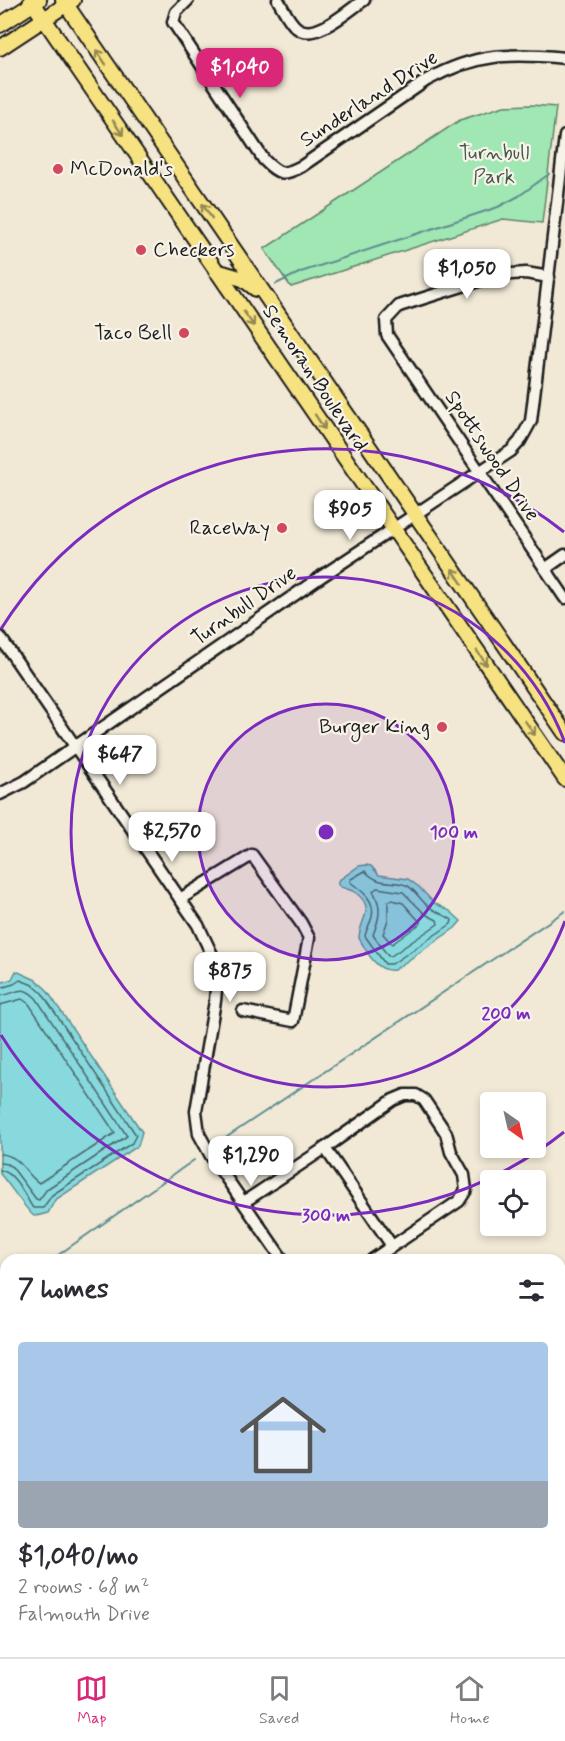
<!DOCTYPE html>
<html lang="en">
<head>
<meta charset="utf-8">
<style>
	:root { --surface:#fff; --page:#f2f2f3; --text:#2b2b33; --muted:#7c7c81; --line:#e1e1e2; --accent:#db2777 }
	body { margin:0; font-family:Mynerve,sans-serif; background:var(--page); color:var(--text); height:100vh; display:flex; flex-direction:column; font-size:22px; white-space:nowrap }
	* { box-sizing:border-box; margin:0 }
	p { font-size:20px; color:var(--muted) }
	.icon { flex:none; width:33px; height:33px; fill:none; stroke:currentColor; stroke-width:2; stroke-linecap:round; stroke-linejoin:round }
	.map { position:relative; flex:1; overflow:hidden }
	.sheet { position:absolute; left:0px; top:1254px; width:566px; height:404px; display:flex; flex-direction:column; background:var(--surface); border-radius:18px 18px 0 0; box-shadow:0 3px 9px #0003 }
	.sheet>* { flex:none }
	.needle { width:39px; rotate:146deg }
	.tools { position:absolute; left:480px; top:1092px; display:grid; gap:12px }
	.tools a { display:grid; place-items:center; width:66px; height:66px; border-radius:6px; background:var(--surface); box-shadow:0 3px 9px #0003; font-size:30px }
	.price { position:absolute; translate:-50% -51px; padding:0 14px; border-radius:12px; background:#fff; color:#222; font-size:20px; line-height:39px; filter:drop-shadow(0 2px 3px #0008) }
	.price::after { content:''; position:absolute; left:50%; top:36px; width:18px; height:14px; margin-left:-9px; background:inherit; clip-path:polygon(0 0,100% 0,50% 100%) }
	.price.selected { background:var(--accent); color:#fff }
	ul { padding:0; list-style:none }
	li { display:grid; align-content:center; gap:12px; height:318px; padding:0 18px }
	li+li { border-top:2px solid var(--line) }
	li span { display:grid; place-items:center; height:186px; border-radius:6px; color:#555 }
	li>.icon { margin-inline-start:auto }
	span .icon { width:108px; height:108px; fill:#fffc; stroke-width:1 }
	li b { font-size:26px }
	h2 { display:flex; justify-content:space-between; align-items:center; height:72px; padding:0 18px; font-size:26px }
	.menu { display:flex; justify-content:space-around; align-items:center; height:84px; border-top:2px solid var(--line); background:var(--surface); font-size:16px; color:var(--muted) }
	.menu a { display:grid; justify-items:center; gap:3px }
	.menu .selected { color:var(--accent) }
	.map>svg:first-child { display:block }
	.green { fill:#a0e7b4; stroke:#5e8268; stroke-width:1.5 }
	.water { fill:#88d9de; stroke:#5d8d90; stroke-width:1.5 }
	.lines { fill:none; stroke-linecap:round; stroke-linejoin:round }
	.shore { stroke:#47686a; stroke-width:1.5 }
	.stream { stroke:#5d8d90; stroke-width:2 }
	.minor-casing { stroke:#1c1c1c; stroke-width:15 }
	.major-casing { stroke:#1c1c1c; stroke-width:18 }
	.minor { stroke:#f7f3e8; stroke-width:10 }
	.major { stroke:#f7e281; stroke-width:14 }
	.oneway { stroke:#948954 }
	.ring { fill:none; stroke:#7b2cbf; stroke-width:3 }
	.poi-dot { fill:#d1495b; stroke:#f7f3e8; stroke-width:2 }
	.labels { text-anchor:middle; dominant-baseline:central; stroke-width:4.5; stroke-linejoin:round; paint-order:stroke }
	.street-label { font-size:21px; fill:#1c1c1c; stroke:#f7f3e8 }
	.park-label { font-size:21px; fill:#44594a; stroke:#f7f3e8 }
	.poi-label { font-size:21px; fill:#1c1c1c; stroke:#f7f3e8; text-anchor:end }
	.centre { fill:#7b2cbf; stroke:#f7f3e8; stroke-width:3 }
	.ring-label { font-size:18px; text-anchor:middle; font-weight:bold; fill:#7b2cbf; stroke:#f7f3e8; stroke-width:4.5; stroke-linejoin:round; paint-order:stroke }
</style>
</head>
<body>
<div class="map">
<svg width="565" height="1657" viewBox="0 0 565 1657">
	<rect width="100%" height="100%" fill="#f1e9d6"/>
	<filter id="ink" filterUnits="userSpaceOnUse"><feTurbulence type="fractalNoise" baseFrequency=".0167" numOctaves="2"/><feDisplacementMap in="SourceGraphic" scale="12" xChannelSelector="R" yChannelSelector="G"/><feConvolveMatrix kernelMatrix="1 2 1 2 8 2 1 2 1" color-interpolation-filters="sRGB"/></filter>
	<g filter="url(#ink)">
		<!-- green -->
		<polygon class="green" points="531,105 556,107 542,223 503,219 291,287 264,249 460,120 504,106"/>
		<!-- water -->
		<g class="water">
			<path d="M366,865L371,866L379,875L408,879L419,887L434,903L450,911L461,921L455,928L394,970C377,973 366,951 359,938C359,920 377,909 356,893C350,888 344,890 338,885V881L359,866Z"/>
			<path d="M16,971L36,980L46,989L142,1132L138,1146L55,1200L48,1213C44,1214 38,1216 34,1216C30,1215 6,1180 0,1174V983L12,979Z"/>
		</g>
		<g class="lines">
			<!-- shore -->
			<g class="shore">
				<path d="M365,871C381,888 392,878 408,886C416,891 420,900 428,906C435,912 444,914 452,920L451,924L392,964H385L365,936C366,930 370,924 372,917C376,900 361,890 350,882L351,879Z"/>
				<path d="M377,888L403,892L425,914L437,920L438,924L391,956H388L373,935C379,919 383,908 373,891Z"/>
				<polygon points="392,900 403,903 421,923 392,944 383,934 388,920 388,902"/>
				<path d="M0,988L14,984L20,980L33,985L42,993L136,1135L132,1143L52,1195L43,1208H33C25,1196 15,1172 0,1170"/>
				<path d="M0,996C18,994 20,983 36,998L127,1136L47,1189L39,1200L36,1199L12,1167L7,1164L0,1163"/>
				<path d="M0,1005L22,999L29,1004L115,1133L39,1183C25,1174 21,1155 0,1154"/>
			</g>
			<!-- stream -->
			<g class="stream">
				<polyline points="276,284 301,272 498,207 519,196 549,174"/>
				<polyline points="221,1141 565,911"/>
				<polyline points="51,1260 194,1160"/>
				<polyline points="0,1285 6,1288"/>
				<polyline points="249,1652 253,1657"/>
			</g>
			<!-- minor casing -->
			<g class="minor-casing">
				<g id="minor">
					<path d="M188,0L176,12L173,22L264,160C279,175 283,176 302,166L427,80C476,53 510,53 565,58"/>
					<path d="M278,0C283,8 289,22 297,28C315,42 349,10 364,0"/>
					<polyline points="549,277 526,273 497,275 399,306 386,320 387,335 565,598"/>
					<polyline points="545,569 565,555"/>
					<polyline points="0,637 198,925 214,959 217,978 215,1001 196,1111 199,1134 211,1156 283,1260"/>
					<polyline points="0,794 24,782 322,576 511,451 520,441 531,421 565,136"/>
					<polyline points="180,899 252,855 301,923 309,938 293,1021 243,1011"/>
					<polyline points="325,1148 392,1246"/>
					<polyline points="244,1202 325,1148 393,1100 405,1095 416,1095 424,1100 446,1133 451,1152 464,1175 466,1190 459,1201 372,1260"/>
					<polyline points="0,1546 6,1551"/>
					<polyline points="560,1642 565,1650"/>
					<polyline points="0,1646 6,1642"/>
					<polyline points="69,1652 72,1657"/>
					<polyline points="174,1652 177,1657"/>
				</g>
			</g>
			<!-- major casing -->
			<g class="major-casing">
				<g id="major">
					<polyline points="31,0 565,779"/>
					<polyline points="63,0 565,733"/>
					<polyline points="0,25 39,0"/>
					<polyline points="0,48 73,0"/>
					<polyline points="216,271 243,279 256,289"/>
				</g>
			</g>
			<!-- minor -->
			<use href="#minor" class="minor"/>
			<!-- major -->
			<use href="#major" class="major"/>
		</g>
		<!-- one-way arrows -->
		<defs><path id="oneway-shaft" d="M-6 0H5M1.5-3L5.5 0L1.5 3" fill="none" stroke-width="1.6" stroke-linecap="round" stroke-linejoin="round" transform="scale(1.5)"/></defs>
		<g class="oneway">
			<use href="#oneway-shaft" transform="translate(101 57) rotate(-124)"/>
			<use href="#oneway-shaft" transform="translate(118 128) rotate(56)"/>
			<use href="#oneway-shaft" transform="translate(207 211) rotate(-124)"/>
			<use href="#oneway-shaft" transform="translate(249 319) rotate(55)"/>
			<use href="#oneway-shaft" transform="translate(320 422) rotate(56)"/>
			<use href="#oneway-shaft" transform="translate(457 576) rotate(-124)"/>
			<use href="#oneway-shaft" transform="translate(482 658) rotate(55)"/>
			<use href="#oneway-shaft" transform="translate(530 728) rotate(55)"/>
		</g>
	</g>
	<!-- distance rings -->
	<circle cx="326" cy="832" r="128" fill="#7b2cbf" fill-opacity=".12"/>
	<g class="ring">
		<circle cx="326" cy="832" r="128"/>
		<path d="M565 921A255 255 0 1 1 565 743"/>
		<path d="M564 1132A383 383 0 0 1 1 1035M1 629A383 383 0 0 1 564 532"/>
	</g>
	<!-- markers -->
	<g class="poi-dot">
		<circle cx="58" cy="169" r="6"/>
		<circle cx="141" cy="250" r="6"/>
		<circle cx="184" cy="333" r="6"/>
		<circle cx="282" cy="528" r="6"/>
		<circle cx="442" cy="727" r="6"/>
	</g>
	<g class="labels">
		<!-- street labels -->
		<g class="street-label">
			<text transform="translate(369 99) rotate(-33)">Sunderland Drive</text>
			<text transform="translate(315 378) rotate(56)">Semoran Boulevard</text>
			<text transform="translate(492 456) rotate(56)">Spottswood Drive</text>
			<text transform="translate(244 606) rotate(-35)">Turnbull Drive</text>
		</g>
		<!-- park labels -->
		<g class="park-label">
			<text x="494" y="153">Turnbull<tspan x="494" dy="24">Park</tspan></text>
		</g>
		<!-- poi labels -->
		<g class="poi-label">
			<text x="70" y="169" text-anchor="start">McDonald's</text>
			<text x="153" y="250" text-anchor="start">Checkers</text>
			<text x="172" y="333">Taco Bell</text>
			<text x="270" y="528">RaceWay</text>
			<text x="430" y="727">Burger King</text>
		</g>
	</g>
	<circle cx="326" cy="832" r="9" class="centre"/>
	<g class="ring-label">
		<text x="454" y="838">100 m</text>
		<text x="506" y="1019">200 m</text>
		<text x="326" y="1221">300 m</text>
	</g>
</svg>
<div class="tools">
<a><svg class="needle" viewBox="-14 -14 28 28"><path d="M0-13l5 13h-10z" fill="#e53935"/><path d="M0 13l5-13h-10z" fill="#7c7c81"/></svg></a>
<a><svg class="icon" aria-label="locate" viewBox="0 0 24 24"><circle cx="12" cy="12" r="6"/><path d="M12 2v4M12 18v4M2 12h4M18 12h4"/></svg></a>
</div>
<b class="price selected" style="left:240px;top:99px">$1,040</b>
<b class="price" style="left:467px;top:300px">$1,050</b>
<b class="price" style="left:350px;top:541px">$905</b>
<b class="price" style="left:120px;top:786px">$647</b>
<b class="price" style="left:172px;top:863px">$2,570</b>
<b class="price" style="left:230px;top:1003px">$875</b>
<b class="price" style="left:251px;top:1187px">$1,290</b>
<section class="sheet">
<h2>7 homes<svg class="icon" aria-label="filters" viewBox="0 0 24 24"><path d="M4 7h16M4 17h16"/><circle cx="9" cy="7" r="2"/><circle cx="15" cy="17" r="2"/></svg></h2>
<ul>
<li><span style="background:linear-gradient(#a9c7e8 75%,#9aa5b1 0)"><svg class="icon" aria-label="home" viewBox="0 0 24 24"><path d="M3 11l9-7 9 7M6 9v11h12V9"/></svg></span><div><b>$1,040/mo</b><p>2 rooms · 68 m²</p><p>Falmouth Drive</p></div></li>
</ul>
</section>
</div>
<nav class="menu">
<a class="selected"><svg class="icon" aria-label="map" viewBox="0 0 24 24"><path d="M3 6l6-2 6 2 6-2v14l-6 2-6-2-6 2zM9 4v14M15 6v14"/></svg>Map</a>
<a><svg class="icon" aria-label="saved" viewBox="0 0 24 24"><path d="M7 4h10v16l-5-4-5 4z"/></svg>Saved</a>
<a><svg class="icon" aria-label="home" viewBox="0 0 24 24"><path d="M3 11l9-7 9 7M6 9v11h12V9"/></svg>Home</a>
</nav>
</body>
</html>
